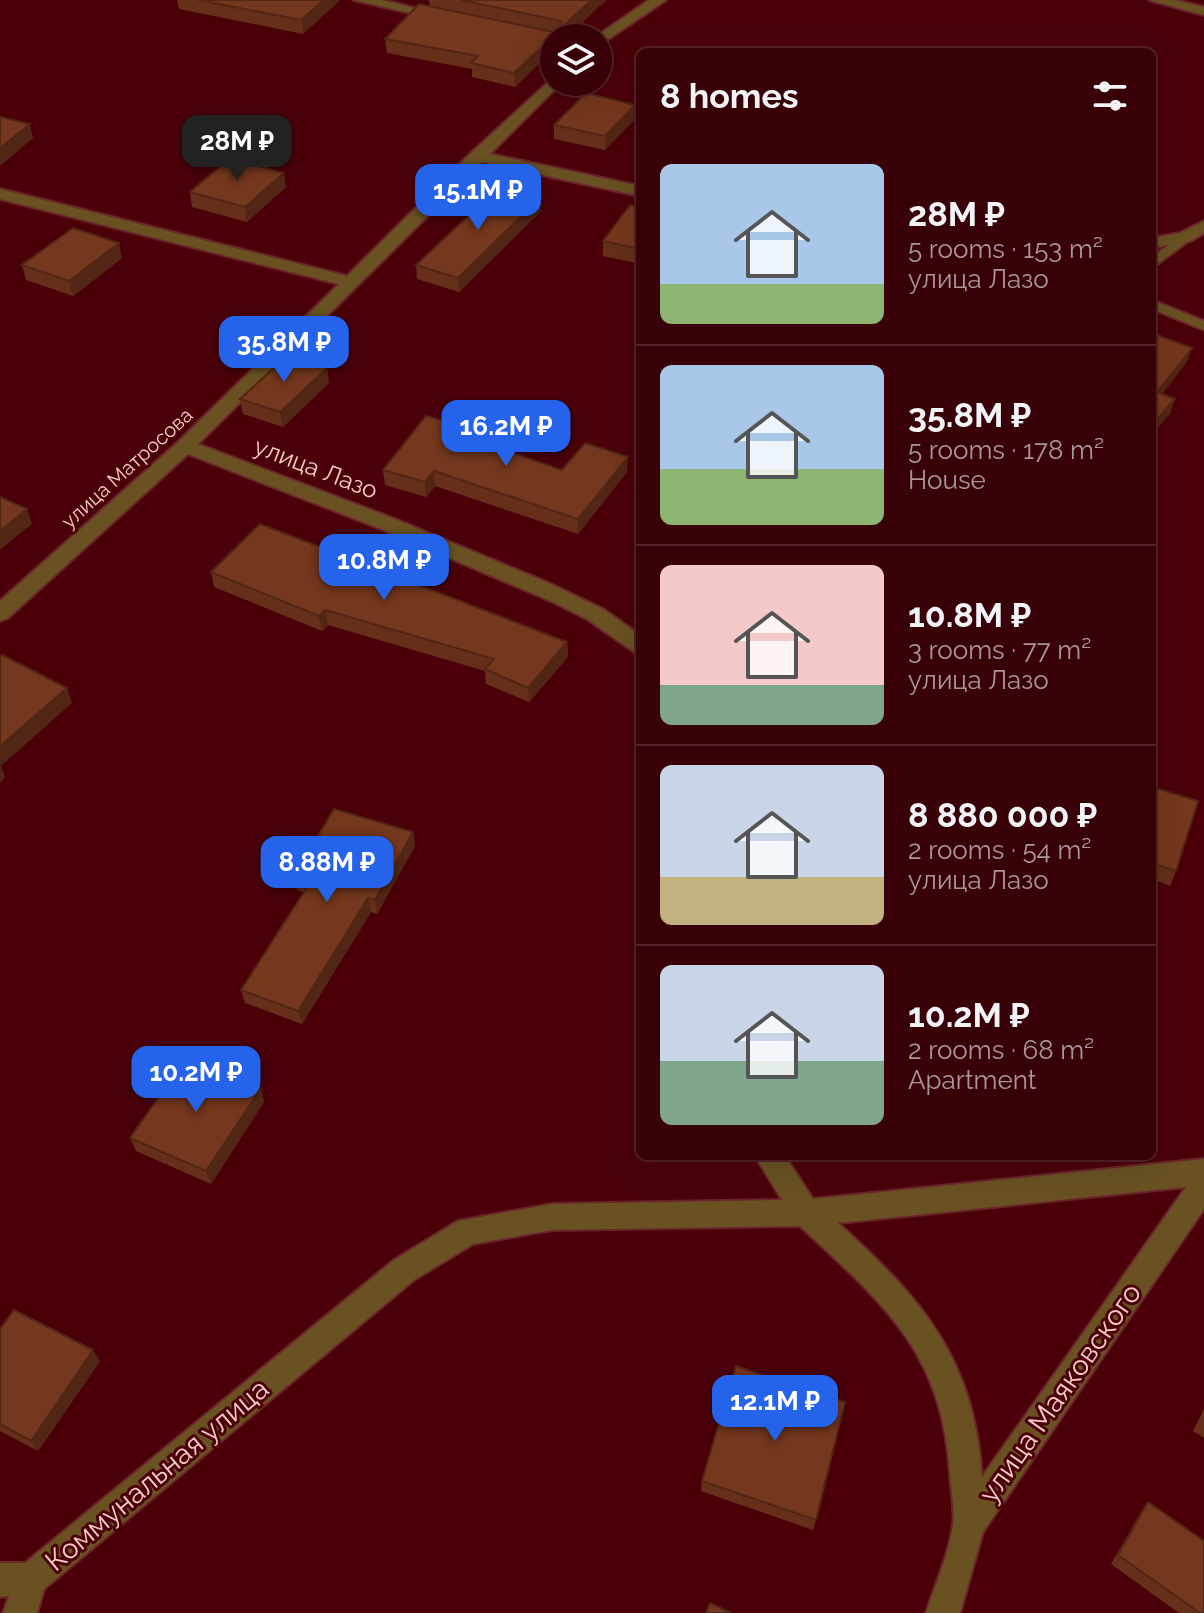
<!DOCTYPE html>
<html lang="en">
<head>
<meta charset="utf-8">
<style>
	:root { --surface:#380007; --page:#430f15; --text:#f1f3f6; --muted:#ab979b; --line:#522228; --accent:#2563eb }
	body { margin:0; font-family:Raleway,sans-serif; background:var(--page); color:var(--text); height:100vh; display:flex; flex-direction:column; font-size:30px; white-space:nowrap }
	* { box-sizing:border-box; margin:0 }
	p { font-size:26px; color:var(--muted) }
	.icon { flex:none; width:44px; height:44px; fill:none; stroke:currentColor; stroke-width:2; stroke-linecap:round; stroke-linejoin:round }
	.map { position:relative; flex:1; overflow:hidden }
	.side { position:absolute; left:636px; top:48px; width:520px; height:1112px; display:flex; flex-direction:column; background:var(--surface); border-radius:12px; box-shadow:0 8px 32px #0002,0 0 0 2px var(--line) }
	.side>* { flex:none }
	.controls { position:absolute; left:540px; top:24px; display:grid; gap:16px }
	.controls a { display:grid; place-items:center; width:72px; height:72px; border-radius:50%; background:var(--surface); box-shadow:0 8px 32px #0002,0 0 0 2px var(--line); font-size:40px }
	.price { position:absolute; translate:-50% -68px; padding:0 18px; border-radius:16px; background:var(--accent); color:#fff; font-size:26px; line-height:52px; filter:drop-shadow(0 2px 4px #0008) }
	.price::after { content:''; position:absolute; left:50%; top:48px; width:24px; height:18px; margin-left:-12px; background:inherit; clip-path:polygon(0 0,100% 0,50% 100%) }
	.price.current { background:#222; color:#fff }
	ul { padding:0; list-style:none }
	li { display:flex; align-items:center; gap:24px; height:200px; padding:0 24px }
	li+li { border-top:2px solid var(--line) }
	li span { display:grid; place-items:center; flex:none; width:224px; height:160px; border-radius:12px; color:#555 }
	li>.icon { margin-inline-start:auto }
	span .icon { width:96px; height:96px; fill:#fffc; stroke-width:1 }
	li b { font-size:34px }
	h2 { display:flex; justify-content:space-between; align-items:center; height:96px; padding:0 24px; font-size:34px }
	.map>svg:first-child { display:block }
	.lines { fill:none; stroke-linecap:round; stroke-linejoin:round }
	.lane-casing { stroke:#6a252b; stroke-width:4 }
	.street-casing { stroke:#6a252b; stroke-width:4 }
	.lane { fill:#695122; fill-rule:evenodd }
	.street { fill:#695122; fill-rule:evenodd }
	.wall { fill:#652f19 }
	.shaded-wall { fill:#522614 }
	.building { fill:#75371d; stroke:#522614; stroke-width:2 }
	.labels { text-anchor:middle; dominant-baseline:central; stroke-width:6; stroke-linejoin:round; paint-order:stroke }
	.far-street-label { font-size:20px; fill:#f9cbc8; stroke:#4b0009 }
	.street-label { font-size:24px; fill:#f9cbc8; stroke:#4b0009 }
	.near-street-label { font-size:28px; fill:#f9cbc8; stroke:#4b0009 }
</style>
</head>
<body>
<div class="map">
<svg width="1204" height="1613" viewBox="0 0 1204 1613">
	<rect width="100%" height="100%" fill="#4b0009"/>
	<g class="lines">
		<!-- lane casing -->
		<g class="lane-casing">
			<g id="lane">
				<polygon points="1185,233 1191,237 1190,240 1152,268 1152,257"/>
				<polygon points="1152,300 1204,321 1204,330 1152,309"/>
			</g>
		</g>
		<!-- street casing -->
		<g class="street-casing">
			<g id="street">
				<polygon points="354,0 382,0 452,17 445,21"/>
				<polygon points="649,0 666,0 598,46 598,38 594,38"/>
				<polygon points="1149,0 1175,0 1204,7 1204,15"/>
				<polygon points="554,77 554,82 562,82 490,154 640,186 640,196 482,162 198,444 395,519 551,584 603,609 640,635 640,656 587,619 553,602 381,529 188,454 8,618 0,621 0,601 178,442 339,284 0,199 0,189 347,276 471,153"/>
				<polygon points="1204,221 1204,233 1191,241 1152,248 1152,238 1180,233"/>
				<path d="M755,1156H785L813,1199L1204,1159V1209L983,1532L960,1613H926C935,1585 949,1554 953,1525C955,1509 951,1491 950,1475C943,1353 885,1305 800,1226L552,1230L473,1244L414,1280L44,1589L37,1613H3L9,1596L0,1597V1563H25L394,1260L458,1221L552,1204L782,1200ZM1186,1187L982,1477C974,1358 923,1300 838,1223Z"/>
			</g>
		</g>
		<!-- lane -->
		<use href="#lane" class="lane"/>
		<!-- street -->
		<use href="#street" class="street"/>
	</g>
	<!-- wall -->
	<g class="wall">
		<polygon points="177,0 340,0 303,34 179,9"/>
		<polygon points="429,0 606,0 566,38 554,38 554,49 515,87 472,77 472,69 387,53 385,39 430,6"/>
		<polygon points="634,120 605,150 554,139 554,125"/>
		<polygon points="286,187 247,222 192,207 190,192"/>
		<polygon points="640,207 640,264 603,256 603,241"/>
		<polygon points="541,211 459,292 417,279 416,265"/>
		<polygon points="122,258 73,296 26,280 22,265"/>
		<polygon points="327,368 329,383 283,427 243,414 240,399"/>
		<polygon points="467,427 468,438 562,470 627,472 578,534 435,486 426,497 385,485 383,470"/>
		<polygon points="211,572 567,642 568,657 529,702 486,684 485,671 328,625 322,631 214,587"/>
		<polygon points="1152,787 1176,871 1170,886 1152,879"/>
		<polygon points="413,832 415,846 377,914 371,912 302,1024 245,1003 241,990 304,892 297,890 294,876"/>
		<polygon points="261,1088 264,1102 211,1184 136,1151 130,1138"/>
		<polygon points="0,1329 100,1361 38,1451 0,1431"/>
		<polygon points="1204,1409 1204,1438 1193,1431"/>
		<polygon points="702,1481 816,1520 813,1530 701,1491"/>
		<polygon points="1148,1502 1204,1613 1179,1613 1111,1564 1141,1512"/>
	</g>
	<!-- shaded-wall -->
	<g class="shaded-wall">
		<polygon points="324,0 340,0 303,34 301,20"/>
		<polygon points="591,0 606,0 566,38 554,38 554,49 515,87 514,73"/>
		<polygon points="635,105 634,120 605,150 605,136"/>
		<polygon points="30,124 33,138 0,166 0,148"/>
		<polygon points="284,173 286,187 247,222 245,207"/>
		<polygon points="541,197 541,211 459,292 458,278"/>
		<polygon points="119,243 122,258 73,296 69,281"/>
		<polygon points="1192,348 1187,362 1152,407 1157,392"/>
		<polygon points="327,368 329,383 283,427 280,412"/>
		<polygon points="1175,399 1170,414 1152,435 1152,425"/>
		<polygon points="467,427 469,442 461,435"/>
		<polygon points="628,457 627,472 578,534 578,519"/>
		<polygon points="434,471 435,486 426,497 425,482"/>
		<polygon points="27,509 32,524 0,550 0,531"/>
		<polygon points="325,610 328,625 322,631 319,616"/>
		<polygon points="567,642 568,657 529,702 528,688"/>
		<polygon points="67,688 72,703 1,766 5,777 0,783 0,746"/>
		<polygon points="413,832 415,846 377,914 375,900"/>
		<polygon points="368,898 371,912 302,1024 298,1011"/>
		<polygon points="261,1088 264,1102 211,1184 206,1171"/>
		<polygon points="93,1350 100,1361 38,1451 31,1441"/>
	</g>
	<!-- building -->
	<g class="building">
		<polygon points="198,0 324,0 301,20"/>
		<polygon points="461,0 591,0 514,73 471,63 478,56 385,39 419,4 553,32 563,26 561,21"/>
		<polygon points="586,93 635,105 605,136 554,125"/>
		<polygon points="0,117 30,124 0,148"/>
		<polygon points="230,158 284,173 245,207 190,192"/>
		<polygon points="500,186 541,197 458,278 416,265"/>
		<polygon points="630,205 640,207 640,249 603,241"/>
		<polygon points="73,228 119,243 69,281 22,265"/>
		<polygon points="1152,333 1192,348 1157,392 1175,399 1152,425"/>
		<polygon points="288,355 327,368 280,412 240,399"/>
		<polygon points="426,416 467,427 461,435 562,470 585,443 628,457 578,519 434,471 425,482 383,470"/>
		<polygon points="0,497 27,509 0,531"/>
		<polygon points="260,524 567,642 528,688 485,669 494,659 325,610 319,616 211,572"/>
		<polygon points="2,655 67,688 0,746 0,657"/>
		<polygon points="1152,787 1198,801 1176,871 1152,863"/>
		<polygon points="334,809 413,832 375,900 368,898 298,1011 241,990 311,881 294,876"/>
		<polygon points="186,1058 261,1088 206,1171 130,1138"/>
		<polygon points="14,1310 93,1350 31,1441 0,1424 0,1329"/>
		<polygon points="736,1366 845,1402 816,1520 702,1481"/>
		<polygon points="1148,1502 1204,1541 1204,1613 1200,1613 1118,1555"/>
		<polygon points="710,1603 731,1613 706,1613"/>
	</g>
	<g class="labels">
		<!-- far-street labels -->
		<g class="far-street-label">
			<text transform="translate(127 468) rotate(-42)">улица Матросова</text>
		</g>
		<!-- street labels -->
		<g class="street-label">
			<text transform="translate(316 468) rotate(21)">улица Лазо</text>
		</g>
		<!-- near-street labels -->
		<g class="near-street-label">
			<text transform="translate(1060 1393) rotate(-55)">улица Маяковского</text>
			<text transform="translate(157 1475) rotate(-40)">Коммунальная улица</text>
		</g>
	</g>
</svg>
<div class="controls">
<a><svg class="icon" aria-label="layers" viewBox="0 0 24 24"><path d="M12 4l9 5-9 5-9-5zM3 14l9 5 9-5"/></svg></a>
</div>
<b class="price current" style="left:237px;top:183px">28M ₽</b>
<b class="price" style="left:478px;top:232px">15.1M ₽</b>
<b class="price" style="left:284px;top:384px">35.8M ₽</b>
<b class="price" style="left:506px;top:468px">16.2M ₽</b>
<b class="price" style="left:384px;top:602px">10.8M ₽</b>
<b class="price" style="left:327px;top:904px">8.88M ₽</b>
<b class="price" style="left:196px;top:1114px">10.2M ₽</b>
<b class="price" style="left:775px;top:1443px">12.1M ₽</b>
<section class="side">
<h2>8 homes<svg class="icon" aria-label="filters" viewBox="0 0 24 24"><path d="M4 7h16M4 17h16"/><circle cx="9" cy="7" r="2"/><circle cx="15" cy="17" r="2"/></svg></h2>
<ul>
<li><span style="background:linear-gradient(#a9c7e8 75%,#8fb573 0)"><svg class="icon" aria-label="home" viewBox="0 0 24 24"><path d="M3 11l9-7 9 7M6 9v11h12V9"/></svg></span><div><b>28M ₽</b><p>5 rooms · 153 m²</p><p>улица Лазо</p></div></li>
<li><span style="background:linear-gradient(#a9c7e8 65%,#8fb573 0)"><svg class="icon" aria-label="home" viewBox="0 0 24 24"><path d="M3 11l9-7 9 7M6 9v11h12V9"/></svg></span><div><b>35.8M ₽</b><p>5 rooms · 178 m²</p><p>House</p></div></li>
<li><span style="background:linear-gradient(#f6c9c9 75%,#7fa58c 0)"><svg class="icon" aria-label="home" viewBox="0 0 24 24"><path d="M3 11l9-7 9 7M6 9v11h12V9"/></svg></span><div><b>10.8M ₽</b><p>3 rooms · 77 m²</p><p>улица Лазо</p></div></li>
<li><span style="background:linear-gradient(#c9d6e8 70%,#c2b280 0)"><svg class="icon" aria-label="home" viewBox="0 0 24 24"><path d="M3 11l9-7 9 7M6 9v11h12V9"/></svg></span><div><b>8 880 000 ₽</b><p>2 rooms · 54 m²</p><p>улица Лазо</p></div></li>
<li><span style="background:linear-gradient(#c9d6e8 60%,#7fa58c 0)"><svg class="icon" aria-label="home" viewBox="0 0 24 24"><path d="M3 11l9-7 9 7M6 9v11h12V9"/></svg></span><div><b>10.2M ₽</b><p>2 rooms · 68 m²</p><p>Apartment</p></div></li>
</ul>
</section>
</div>
</body>
</html>
